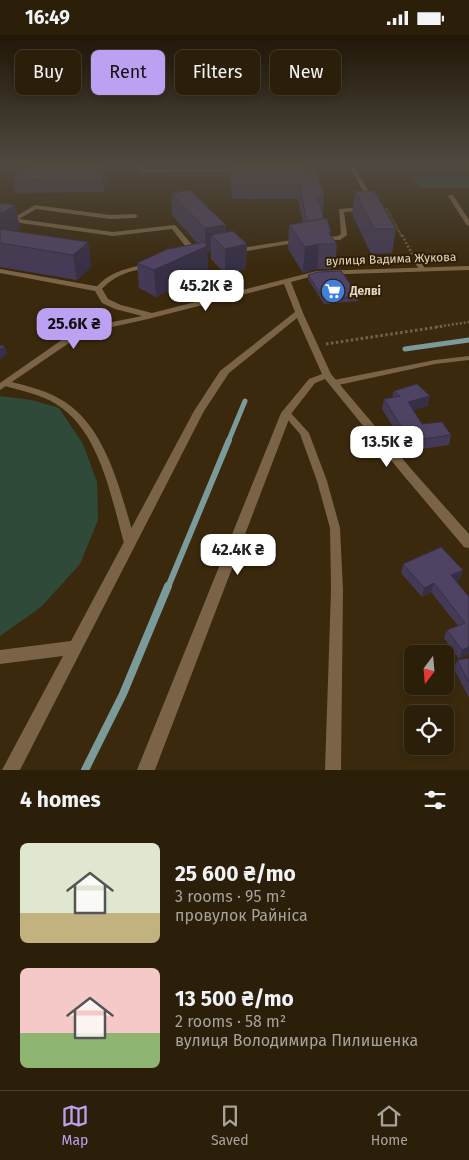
<!DOCTYPE html>
<html lang="en">
<head>
<meta charset="utf-8">
<style>
	:root { --surface:#2c1f0a; --page:#382c18; --text:#f1f3f6; --muted:#a6a29c; --line:#483d2b; --accent:#bca0f2 }
	body { margin:0; font-family:"Fira Sans",sans-serif; background:var(--page); color:var(--text); height:100vh; display:flex; flex-direction:column; font-size:19px; white-space:nowrap }
	* { box-sizing:border-box; margin:0 }
	p { font-size:16px; color:var(--muted) }
	.icon { flex:none; width:28px; height:28px; fill:none; stroke:currentColor; stroke-width:2; stroke-linecap:round; stroke-linejoin:round }
	.map { position:relative; height:735px; overflow:hidden }
	.sheet { display:flex; flex-direction:column; background:var(--surface); flex:1 }
	.sheet>* { flex:none }
	.top-card { position:absolute; left:15px; top:15px; width:440px; height:45px; display:flex; gap:10px }
	.needle { width:32px; rotate:196deg }
	.tools { position:absolute; left:404px; top:610px; display:grid; gap:10px }
	.tools a { display:grid; place-items:center; width:50px; height:50px; border-radius:8px; background:var(--surface); box-shadow:0 2px 8px #0003,0 0 0 1px var(--line); font-size:25px }
	.price { position:absolute; translate:-50% -42px; padding:0 11px; border-radius:10px; background:#fff; color:#222; font-size:16px; line-height:32px; filter:drop-shadow(0 1px 2px #0008) }
	.price::after { content:''; position:absolute; left:50%; top:30px; width:15px; height:11px; margin-left:-8px; background:inherit; clip-path:polygon(0 0,100% 0,50% 100%) }
	.price.current { background:var(--accent); color:#111 }
	ul { padding:0; list-style:none }
	li { display:flex; align-items:center; gap:15px; height:125px; padding:0 20px }
	li span { display:grid; place-items:center; flex:none; width:140px; height:100px; border-radius:8px; color:#555 }
	li>.icon { margin-inline-start:auto }
	span .icon { width:60px; height:60px; fill:#fffc; stroke-width:1 }
	li b { font-size:21px }
	h2 { display:flex; justify-content:space-between; align-items:center; height:60px; padding:0 20px; font-size:21px }
	.tag { padding:0 18px; border-radius:8px; background:var(--surface); box-shadow:0 2px 8px #0003,0 0 0 1px var(--line); font-size:18px; line-height:45px }
	.tag.current { background:var(--accent); color:#111 }
	.status { display:flex; justify-content:space-between; align-items:center; height:35px; padding:0 25px; background:var(--surface); direction:ltr }
	.status svg { height:14px; fill:currentColor }
	.tab-bar { display:flex; justify-content:space-around; align-items:center; height:70px; border-top:1px solid var(--line); background:var(--surface); font-size:14px; color:var(--muted) }
	.tab-bar a { display:grid; justify-items:center; gap:2px }
	.tab-bar .current { color:var(--accent) }
	.map>svg:first-child { display:block }
	.green { fill:#2f4a39 }
	.lines { fill:none; stroke-linecap:round; stroke-linejoin:round }
	.stream-far2 { stroke:#7b9b9b; stroke-width:5 }
	.stream-far1 { stroke:#7b9b9b; stroke-width:6 }
	.stream { stroke:#7b9b9b; stroke-width:8 }
	.path-far2 { stroke:#706149; stroke-width:2; stroke-dasharray:1 1; stroke-linecap:butt }
	.path-far1 { stroke:#706149; stroke-width:2.5; stroke-dasharray:2 2; stroke-linecap:butt }
	.path { stroke:#706149; stroke-width:3; stroke-dasharray:2.5 2.5; stroke-linecap:butt }
	.service { fill:#7a6346; fill-rule:evenodd }
	.minor { fill:#7a6346; fill-rule:evenodd }
	.wall { fill:#443a55 }
	.shaded-wall { fill:#372f45 }
	.building { fill:#4f4363; stroke:#372f45 }
	.labels { text-anchor:middle; dominant-baseline:central; stroke-width:4; stroke-linejoin:round; paint-order:stroke }
	.far-street-label { font-size:12px; fill:#e0d4c5; stroke:#301f03 }
	.far-poi-label { font-size:12px; font-weight:bold; fill:#e0d4c5; stroke:#301f03; text-anchor:start }
</style>
</head>
<body>
<div class="status"><b>16:49</b><svg viewBox="0 0 49 12"><path d="M0 12V9h3v3zM5 12V6h3v6zM10 12V3h3v9zM15 12V0h3v12zM26 1h20v11H26zM47 4h2v5h-2z"/></svg></div>
<div class="map">
<svg width="469" height="735" viewBox="0 0 469 735">
	<rect width="100%" height="100%" fill="#3a290d"/>
	<!-- green -->
	<g class="green">
		<polygon points="412,142 469,142 469,153 420,153"/>
		<polygon points="0,361 32,365 59,373 83,409 97,447 98,485 80,529 41,572 0,601"/>
	</g>
	<g class="lines">
		<!-- stream-far2 -->
		<g class="stream-far2">
			<polyline points="405,314 469,305"/>
			<polyline points="228,407 245,366"/>
		</g>
		<!-- stream-far1 -->
		<polyline class="stream-far1" points="168,552 229,405"/>
		<!-- stream -->
		<polyline class="stream" points="85,735 123,659 168,551"/>
		<!-- path-far2 -->
		<polyline class="path-far2" points="382,174 387,174 402,202"/>
		<!-- path-far1 -->
		<g class="path-far1">
			<polyline points="402,200 412,219"/>
			<polyline points="436,292 469,287"/>
		</g>
		<!-- path -->
		<polyline class="path" points="326,309 444,291"/>
		<!-- service -->
		<g class="service">
			<polygon points="140,129 144,129 143,135 241,134 243,135 241,136 140,137 138,136"/>
			<polygon points="352,135 356,136 374,165 373,166 368,165"/>
			<polygon points="449,160 453,160 469,185 469,191 466,189 448,161"/>
			<polygon points="364,172 366,173 366,175 344,177 347,200 340,205 320,205 320,203 338,201 341,199 339,174"/>
			<polygon points="299,204 302,206 301,207 235,218 232,216 235,214"/>
			<path d="M416,224C420,225 426,233 425,236H421L413,226L414,225Z"/>
			<path d="M148,229L150,230V232C136,235 123,237 111,246C106,249 103,254 98,256L95,254C108,237 127,233 148,229Z"/>
			<polygon points="469,321 469,325 435,329 334,351 330,348 334,345 435,325"/>
			<path d="M8,346C27,351 49,356 65,367C109,396 121,461 136,508L134,511L130,512L126,511L124,508C111,462 100,396 56,369C40,359 22,356 5,351L4,349L5,347Z"/>
			<polygon points="286,375 289,376 309,398 327,446 340,493 343,555 341,735 325,735 331,555 330,493 317,446 300,399 282,378"/>
		</g>
		<!-- minor -->
		<g class="minor">
			<polygon points="349,129 354,129 356,137 352,137"/>
			<polygon points="35,170 110,180 135,179 138,181 135,183 110,184 36,174 19,184 113,197 174,190 176,191 200,219 193,221 172,194 113,201 13,187 10,185"/>
			<polygon points="469,231 469,235 317,240 291,247 303,278 331,339 412,435 469,499 469,513 464,512 404,441 325,344 315,348 291,379 155,735 137,735 281,378 309,344 322,339 297,283 229,338 204,376 20,735 2,735 63,621 0,629 0,615 71,606 194,376 220,336 295,277 284,249 148,284 94,296 72,306 0,355 0,348 66,302 88,292 142,281 115,274 102,268 95,256 0,238 0,234 101,252 108,264 121,270 152,278 317,236"/>
		</g>
	</g>
	<!-- wall -->
	<g class="wall">
		<polygon points="31,129 105,129 104,131 107,144 104,157 15,158 13,145 30,132"/>
		<polygon points="160,129 179,129 179,130 160,131"/>
		<polygon points="228,129 305,129 307,137 324,161 323,175 321,175 324,184 331,197 330,200 337,209 335,234 317,234 303,238 288,214 289,190 303,187 298,164 232,164"/>
		<polygon points="355,156 396,194 392,218 371,219 352,179"/>
		<polygon points="171,158 226,197 247,209 246,234 225,239 211,224 211,216 207,217 208,237 156,262 139,253 137,228 197,208 172,180"/>
		<polygon points="0,168 15,170 20,193 15,196 88,207 91,232 77,245 0,232"/>
		<polygon points="308,240 359,261 358,266 324,269 308,244"/>
		<polygon points="394,356 428,371 413,375 422,389 451,400 449,410 408,416 382,374 384,364 392,363"/>
		<polygon points="403,529 460,544 455,546 469,562 469,619 459,624 444,603 447,595 458,591 431,557 422,562 401,538"/>
		<polygon points="469,623 469,663 454,634 457,625"/>
	</g>
	<!-- shaded-wall -->
	<g class="shaded-wall">
		<polygon points="106,131 107,144 104,157 102,144"/>
		<polygon points="15,170 20,193 0,206 0,179"/>
		<polygon points="226,190 226,213 247,209 246,234 225,239 225,214 211,200 211,216 207,217 208,237 156,262 154,235 205,212 205,193"/>
		<polygon points="88,207 91,232 77,245 73,220"/>
		<polygon points="319,209 317,234 303,238 305,212"/>
		<polygon points="5,311 7,319 0,325 0,315"/>
		<polygon points="430,361 428,371 406,377 408,367"/>
		<polygon points="463,535 460,544 448,549 451,540"/>
		<polygon points="434,548 431,557 422,562 424,553"/>
		<polygon points="469,612 469,619 459,624 462,615"/>
	</g>
	<!-- building -->
	<g class="building">
		<polygon points="31,129 99,129 99,131 106,131 102,144 13,145 20,132 30,132"/>
		<polygon points="230,129 305,129 307,137 317,136 324,161 317,161 324,184 307,186 299,150 232,151"/>
		<polygon points="190,155 226,190 205,193 171,158"/>
		<polygon points="355,156 374,156 396,194 374,194"/>
		<polygon points="0,168 15,170 0,179"/>
		<polygon points="327,183 331,197 328,197 337,209 319,209 305,212 289,190"/>
		<polygon points="0,194 88,207 73,220 0,208"/>
		<polygon points="233,196 247,209 225,214 211,200"/>
		<polygon points="205,207 207,211 154,235 137,228 168,214"/>
		<polygon points="341,236 359,261 324,264 308,240 318,237"/>
		<polygon points="0,310 5,311 0,315"/>
		<polygon points="417,349 430,361 408,367 422,389 442,387 451,400 410,406 384,364 400,361 394,356"/>
		<polygon points="441,512 463,535 451,540 469,562 469,612 462,615 447,595 465,588 434,548 424,553 403,529"/>
		<polygon points="469,623 469,647 457,625"/>
	</g>
	<!-- sky -->
	<linearGradient id="sky" x2="0" y2="1"><stop stop-color="#201707"/><stop offset="0.56" stop-color="#4f4940"/><stop offset="1" stop-color="#4f4940" stop-opacity="0"/></linearGradient>
	<rect width="469" height="232" fill="url(#sky)"/>
	<!-- icons -->
	<defs>
		<g id="supermarket-disc" transform="scale(1.25)"><circle r="9.5" fill="#3f7fe0" stroke="#301f03"/><path d="M-6-5.5h2.5l.6 2H6L4.5 2H-2.5L-4.4-4H-6ZM-1.5 3.2a1.3 1.3 0 1 0 .1 0ZM3 3.2a1.3 1.3 0 1 0 .1 0Z" fill="#fff"/></g>
	</defs>
	<g fill-rule="evenodd">
		<use href="#supermarket-disc" x="333" y="256"/>
	</g>
	<g class="labels">
		<!-- far-street labels -->
		<g class="far-street-label">
			<text transform="translate(391 224) rotate(-2)">вулиця Вадима Жукова</text>
		</g>
		<!-- far-poi labels -->
		<g class="far-poi-label">
			<text x="350" y="256">Делві</text>
		</g>
	</g>
</svg>
<div class="tools">
<a><svg class="needle" viewBox="-14 -14 28 28"><path d="M0-13l5 13h-10z" fill="#e53935"/><path d="M0 13l5-13h-10z" fill="#a6a29c"/></svg></a>
<a><svg class="icon" aria-label="locate" viewBox="0 0 24 24"><circle cx="12" cy="12" r="6"/><path d="M12 2v4M12 18v4M2 12h4M18 12h4"/></svg></a>
</div>
<b class="price" style="left:206px;top:277px">45.2K ₴</b>
<b class="price current" style="left:74px;top:315px">25.6K ₴</b>
<b class="price" style="left:387px;top:433px">13.5K ₴</b>
<b class="price" style="left:238px;top:541px">42.4K ₴</b>
<div class="top-card">
<a class="tag">Buy</a>
<a class="tag current">Rent</a>
<a class="tag">Filters</a>
<a class="tag">New</a>
</div>
</div>
<section class="sheet">
<h2>4 homes<svg class="icon" aria-label="filters" viewBox="0 0 24 24"><path d="M4 7h16M4 17h16"/><circle cx="9" cy="7" r="2"/><circle cx="15" cy="17" r="2"/></svg></h2>
<ul>
<li><span style="background:linear-gradient(#dfe7d0 70%,#c2b280 0)"><svg class="icon" aria-label="home" viewBox="0 0 24 24"><path d="M3 11l9-7 9 7M6 9v11h12V9"/></svg></span><div><b>25 600 ₴/mo</b><p>3 rooms · 95 m²</p><p>провулок Райніса</p></div></li>
<li><span style="background:linear-gradient(#f6c9c9 65%,#8fb573 0)"><svg class="icon" aria-label="home" viewBox="0 0 24 24"><path d="M3 11l9-7 9 7M6 9v11h12V9"/></svg></span><div><b>13 500 ₴/mo</b><p>2 rooms · 58 m²</p><p>вулиця Володимира Пилишенка</p></div></li>
</ul>
</section>
<nav class="tab-bar">
<a class="current"><svg class="icon" aria-label="map" viewBox="0 0 24 24"><path d="M3 6l6-2 6 2 6-2v14l-6 2-6-2-6 2zM9 4v14M15 6v14"/></svg>Map</a>
<a><svg class="icon" aria-label="saved" viewBox="0 0 24 24"><path d="M7 4h10v16l-5-4-5 4z"/></svg>Saved</a>
<a><svg class="icon" aria-label="home" viewBox="0 0 24 24"><path d="M3 11l9-7 9 7M6 9v11h12V9"/></svg>Home</a>
</nav>
</body>
</html>
